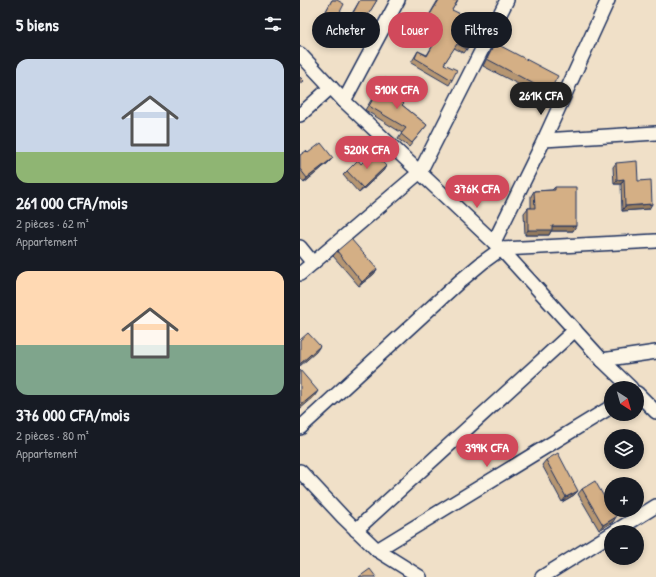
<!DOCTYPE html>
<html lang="fr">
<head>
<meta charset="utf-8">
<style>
	:root { --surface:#171b24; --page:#20242c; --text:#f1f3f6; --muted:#9ea1a6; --accent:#d1495b }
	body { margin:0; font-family:"Patrick Hand",sans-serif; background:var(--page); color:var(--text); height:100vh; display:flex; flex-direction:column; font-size:15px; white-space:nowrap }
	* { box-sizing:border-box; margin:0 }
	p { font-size:13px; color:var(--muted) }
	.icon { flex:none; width:22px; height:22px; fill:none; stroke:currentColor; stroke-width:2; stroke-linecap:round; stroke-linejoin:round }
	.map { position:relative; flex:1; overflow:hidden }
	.details { display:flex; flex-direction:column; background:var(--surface); width:300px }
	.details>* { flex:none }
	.hud { position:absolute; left:12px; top:12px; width:284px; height:36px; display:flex; gap:8px }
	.needle { width:26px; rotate:143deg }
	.controls { position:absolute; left:304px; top:381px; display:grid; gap:8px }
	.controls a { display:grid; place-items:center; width:40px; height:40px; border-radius:50%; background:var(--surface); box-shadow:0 2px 6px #0003; font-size:20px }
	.price { position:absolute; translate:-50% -34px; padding:0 9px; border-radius:14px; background:var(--accent); color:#fff; font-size:13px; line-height:26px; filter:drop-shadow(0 1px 2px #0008) }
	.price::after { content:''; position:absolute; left:50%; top:24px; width:12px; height:9px; margin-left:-6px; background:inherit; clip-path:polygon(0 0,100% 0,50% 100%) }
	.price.active { background:#222; color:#fff }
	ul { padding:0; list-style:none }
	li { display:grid; align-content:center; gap:8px; height:212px; padding:0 16px }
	li span { display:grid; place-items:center; height:124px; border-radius:12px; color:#555 }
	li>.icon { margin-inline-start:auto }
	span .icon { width:72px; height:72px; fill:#fffc; stroke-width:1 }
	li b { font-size:17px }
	h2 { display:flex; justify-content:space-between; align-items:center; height:48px; padding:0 16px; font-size:17px }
	.tag { padding:0 14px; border-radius:18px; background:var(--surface); box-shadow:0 2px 6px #0003; font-size:14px; line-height:36px }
	.tag.active { background:var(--accent); color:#fff }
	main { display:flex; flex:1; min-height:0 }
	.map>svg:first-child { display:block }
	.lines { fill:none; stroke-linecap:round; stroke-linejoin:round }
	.street-casing { stroke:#1b2f5e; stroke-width:16 }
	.street { stroke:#fcf5e5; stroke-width:13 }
	.wall { fill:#b69672; stroke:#1b2f5e }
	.shaded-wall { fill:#947a5d; stroke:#1b2f5e }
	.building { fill:#d4af85; stroke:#1b2f5e }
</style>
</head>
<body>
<main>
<section class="details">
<h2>5 biens<svg class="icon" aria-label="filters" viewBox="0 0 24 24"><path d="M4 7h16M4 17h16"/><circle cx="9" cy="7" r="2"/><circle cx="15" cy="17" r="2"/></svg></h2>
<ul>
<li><span style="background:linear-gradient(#c9d6e8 75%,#8fb573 0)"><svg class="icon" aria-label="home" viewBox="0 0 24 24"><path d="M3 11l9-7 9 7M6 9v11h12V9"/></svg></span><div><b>261 000 CFA/mois</b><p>2 pièces · 62 m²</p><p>Appartement</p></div></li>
<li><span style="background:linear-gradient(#ffd9b3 60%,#7fa58c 0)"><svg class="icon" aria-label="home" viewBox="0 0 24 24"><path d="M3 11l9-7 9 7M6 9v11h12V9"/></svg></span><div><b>376 000 CFA/mois</b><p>2 pièces · 80 m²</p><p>Appartement</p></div></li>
</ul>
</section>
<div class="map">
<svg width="356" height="577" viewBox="0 0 356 577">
	<rect width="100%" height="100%" fill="#f0e0c8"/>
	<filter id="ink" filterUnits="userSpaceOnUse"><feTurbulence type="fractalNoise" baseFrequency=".025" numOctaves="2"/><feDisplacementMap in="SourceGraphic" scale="8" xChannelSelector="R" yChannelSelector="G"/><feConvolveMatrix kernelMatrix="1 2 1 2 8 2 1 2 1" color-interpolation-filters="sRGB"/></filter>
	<g filter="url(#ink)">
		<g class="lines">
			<!-- street casing -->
			<g class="street-casing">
				<g id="street">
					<polyline points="0,54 44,101 201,249 302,360 331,388"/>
					<polyline points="44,101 98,0"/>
					<polyline points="0,115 31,87"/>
					<polyline points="244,140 356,133"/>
					<polyline points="194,242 244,140 308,0"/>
					<polyline points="0,247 13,263"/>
					<polyline points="0,274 120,172 207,0"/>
					<polyline points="302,360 356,352"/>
					<polyline points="337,393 356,412"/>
					<polyline points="0,428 159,282 183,262 201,249 356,241"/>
					<polyline points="0,471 43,517 77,550 120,577"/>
					<polyline points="56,530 275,330"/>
					<polyline points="314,532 356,506"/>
					<polyline points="77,550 311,407"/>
					<polyline points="242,577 311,534"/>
				</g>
			</g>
			<!-- street -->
			<use href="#street" class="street"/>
		</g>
		<!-- wall -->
		<g class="wall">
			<polygon points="32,0 37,0 30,32 26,37 15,31"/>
			<polygon points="60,0 77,0 62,24 50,17"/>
			<polygon points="138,0 157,0 152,10 167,49 164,53 154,48 144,64 152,80 149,85 111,63 118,51 127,55 137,38 121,29"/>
			<polygon points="195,43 249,92 245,98 183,66 191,50"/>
			<polygon points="85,78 95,97 102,105 127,125 109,147 98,139 102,133 65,110"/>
			<polygon points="8,153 33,158 29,162 4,183 0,178 0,155"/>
			<polygon points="316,163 338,181 349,209 322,211 321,184 314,184 313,167"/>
			<polygon points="61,164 86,166 83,171 59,193 43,175 47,171"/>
			<polygon points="255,187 273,231 251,231 249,235 225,235 224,213 228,208 231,208 231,196 234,191 252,190"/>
			<polygon points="37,251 77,269 74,274 59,286 33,256"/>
			<polygon points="246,460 278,491 274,495 262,502 242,465"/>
			<polygon points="282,489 313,522 299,530 278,494"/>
		</g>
		<!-- shaded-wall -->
		<g class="shaded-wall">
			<polygon points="33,158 29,162 4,183 7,178"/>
			<polygon points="86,166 83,171 59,193 63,188"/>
			<polygon points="324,179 321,184 314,184 317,180"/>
			<polygon points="352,204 349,209 322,211 325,206"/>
			<polygon points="252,226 276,226 273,231 251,231 249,235 225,235 228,230"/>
			<polygon points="77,269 74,274 59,286 62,282"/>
			<polygon points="20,346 16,352 0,366 0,364"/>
			<polygon points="18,391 14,397 0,409 0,406"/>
			<polygon points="278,491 274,495 262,502 266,497"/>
			<polygon points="316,517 313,522 299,530 303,525"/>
		</g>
		<!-- building -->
		<g class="building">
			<polygon points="32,0 37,0 44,4 30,32 18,26"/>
			<polygon points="60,0 77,0 65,20 53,13"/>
			<polygon points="139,0 158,0 152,10 180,23 167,49 157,44 144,64 157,70 152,80 115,58 118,51 127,56 140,33 124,24"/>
			<polygon points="195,43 258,76 249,92 187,59"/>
			<polygon points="0,77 4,81 0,84"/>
			<polygon points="85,78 101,88 95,97 104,103 102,105 127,125 112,143 101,134 106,128 69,106"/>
			<polygon points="21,143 33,158 7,178 0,169 0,155 6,151 8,153"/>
			<polygon points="73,152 86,166 63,188 47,171 58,160 61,164"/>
			<polygon points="337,161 338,181 351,180 352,204 325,206 324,179 317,180 316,163"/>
			<polygon points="255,187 276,187 276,226 252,226 252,230 228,230 228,208 235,208 234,191 255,190"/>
			<polygon points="51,239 77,269 62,282 37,251"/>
			<polygon points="8,333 20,346 0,364 0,340"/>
			<polygon points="0,370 18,391 0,406"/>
			<polygon points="258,453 278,491 266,497 246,460"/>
			<polygon points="295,481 311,509 311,510 312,510 316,517 303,525 282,489"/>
			<polygon points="70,569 76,577 59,577"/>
		</g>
	</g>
</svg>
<div class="controls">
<a><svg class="needle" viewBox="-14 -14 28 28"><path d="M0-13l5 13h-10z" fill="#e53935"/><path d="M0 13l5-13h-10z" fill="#9ea1a6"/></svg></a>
<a><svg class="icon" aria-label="layers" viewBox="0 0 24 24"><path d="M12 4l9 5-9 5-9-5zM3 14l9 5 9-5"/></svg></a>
<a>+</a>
<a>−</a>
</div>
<b class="price" style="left:97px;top:110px">510K CFA</b>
<b class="price active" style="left:241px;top:116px">261K CFA</b>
<b class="price" style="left:67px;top:170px">520K CFA</b>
<b class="price" style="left:177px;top:209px">376K CFA</b>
<b class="price" style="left:187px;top:468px">399K CFA</b>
<div class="hud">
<a class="tag">Acheter</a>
<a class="tag active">Louer</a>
<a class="tag">Filtres</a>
</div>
</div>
</main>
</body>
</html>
